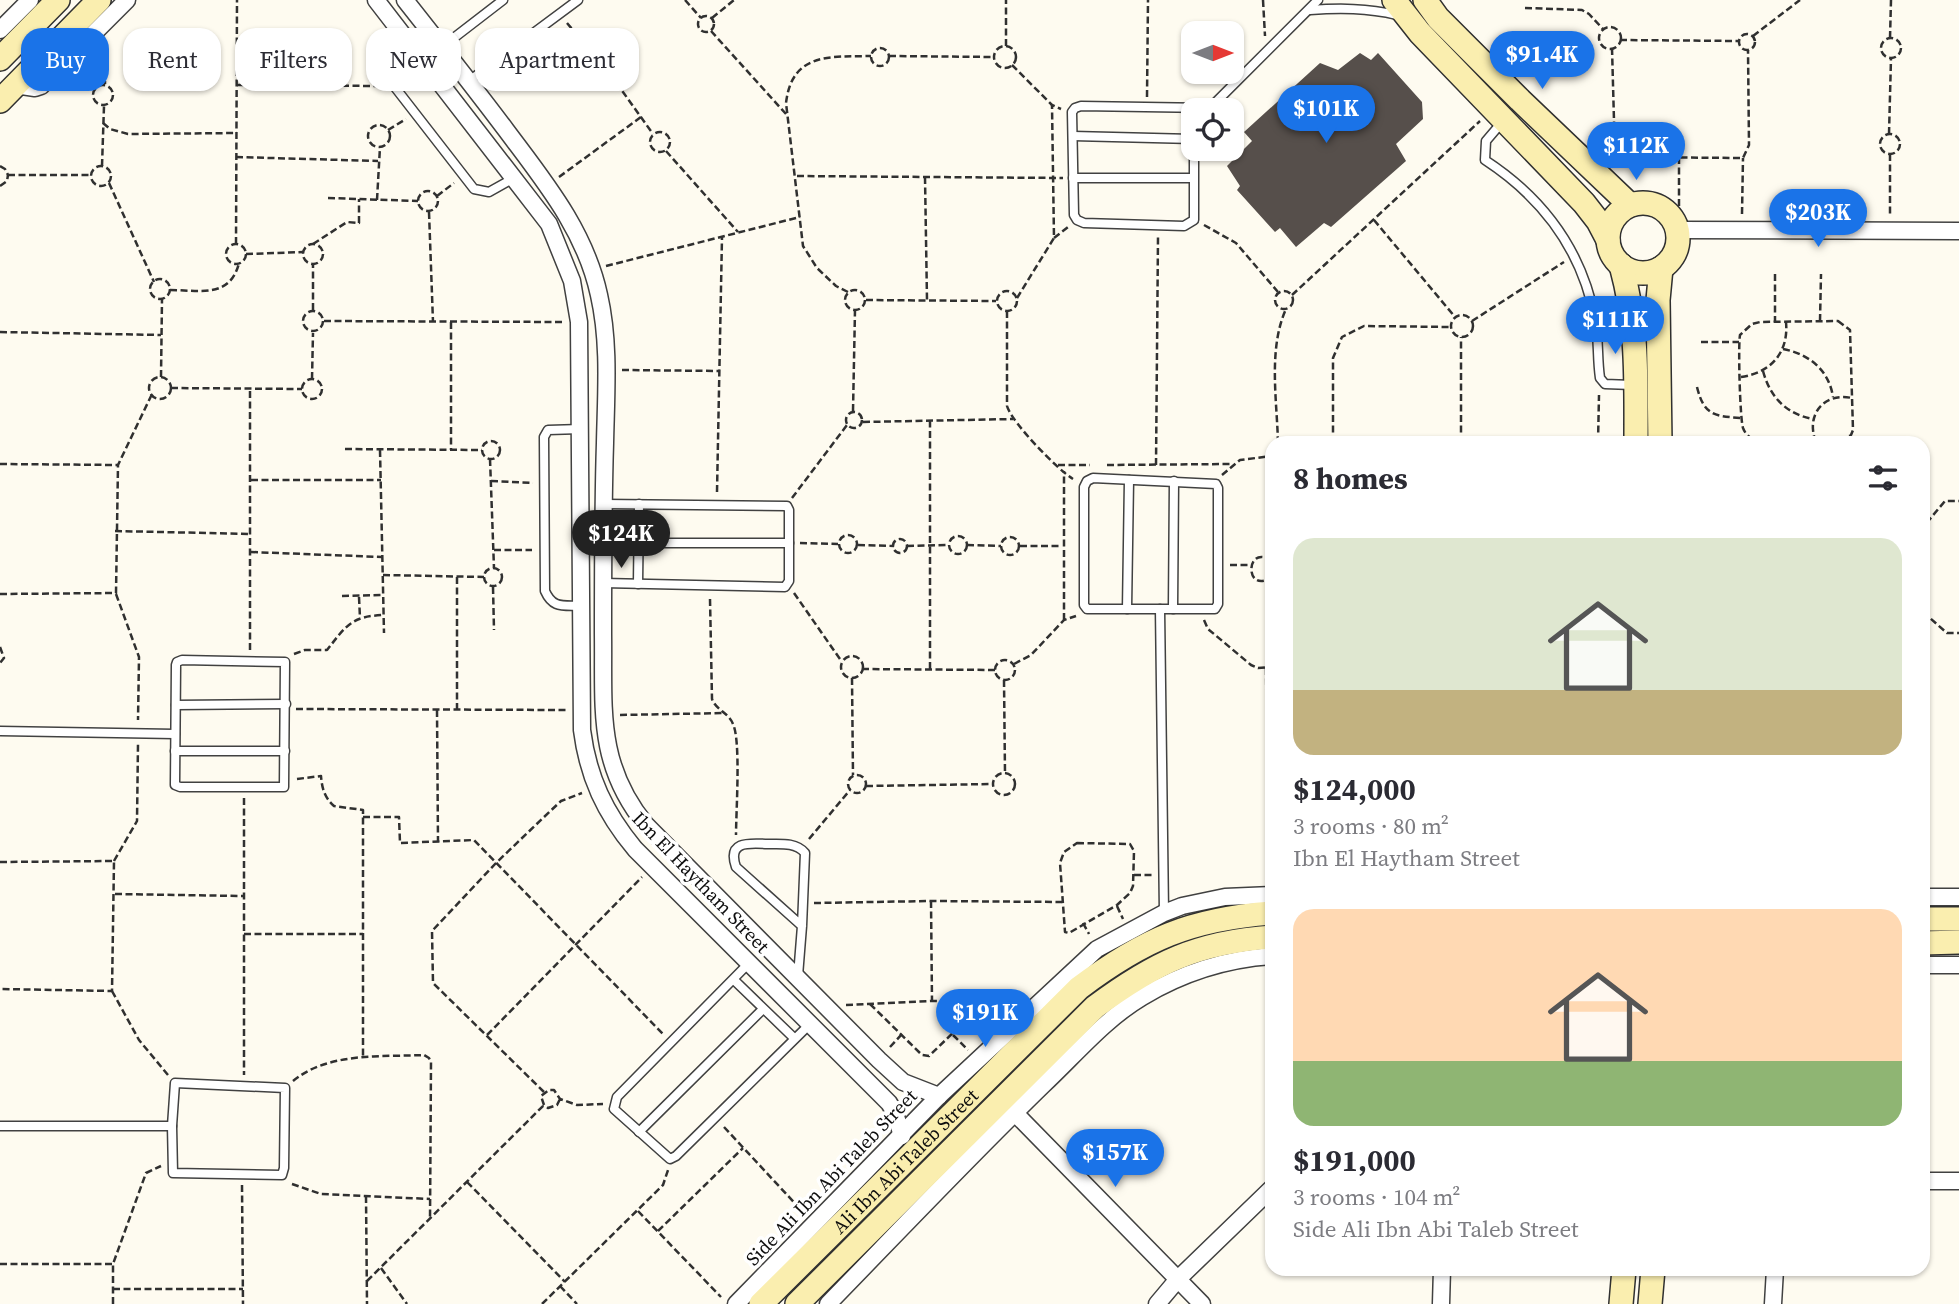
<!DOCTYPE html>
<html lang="en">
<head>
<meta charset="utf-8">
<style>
	:root { --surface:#fff; --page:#f2f2f3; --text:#2b2b33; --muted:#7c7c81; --accent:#1a73e8 }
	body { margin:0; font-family:"Source Serif 4",serif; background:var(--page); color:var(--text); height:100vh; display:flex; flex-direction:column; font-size:26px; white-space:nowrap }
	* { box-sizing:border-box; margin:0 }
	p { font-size:23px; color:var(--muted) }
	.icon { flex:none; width:38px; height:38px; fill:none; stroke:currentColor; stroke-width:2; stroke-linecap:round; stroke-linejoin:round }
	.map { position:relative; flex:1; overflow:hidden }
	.details { position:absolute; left:1265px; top:436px; width:665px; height:840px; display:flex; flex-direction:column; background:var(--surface); border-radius:21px; box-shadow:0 2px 5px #0004 }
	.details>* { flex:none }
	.top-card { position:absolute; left:21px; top:28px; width:665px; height:63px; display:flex; gap:14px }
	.needle { width:46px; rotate:90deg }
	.buttons { position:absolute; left:1181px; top:21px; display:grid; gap:14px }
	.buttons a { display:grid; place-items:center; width:63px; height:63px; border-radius:14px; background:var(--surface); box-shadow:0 2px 5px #0004; font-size:35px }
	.price { position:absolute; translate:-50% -60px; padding:0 16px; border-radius:24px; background:var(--accent); color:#fff; font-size:23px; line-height:46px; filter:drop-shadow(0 2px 4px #0008) }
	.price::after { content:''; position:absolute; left:50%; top:42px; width:21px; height:16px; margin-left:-10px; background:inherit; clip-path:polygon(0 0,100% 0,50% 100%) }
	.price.on { background:#222; color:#fff }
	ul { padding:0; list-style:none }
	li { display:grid; align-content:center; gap:14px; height:371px; padding:0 28px }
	li span { display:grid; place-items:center; height:217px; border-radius:21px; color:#555 }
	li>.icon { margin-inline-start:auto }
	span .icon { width:126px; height:126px; fill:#fffc; stroke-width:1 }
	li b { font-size:30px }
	h2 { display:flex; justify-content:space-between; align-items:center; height:84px; padding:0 28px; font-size:30px }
	.tag { padding:0 24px; border-radius:21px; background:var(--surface); box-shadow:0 2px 5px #0004; font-size:24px; line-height:63px }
	.tag.on { background:var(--accent); color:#fff }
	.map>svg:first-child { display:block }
	.building { fill:#564f4b }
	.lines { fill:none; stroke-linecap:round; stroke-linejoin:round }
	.lane-casing { stroke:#414141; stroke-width:11 }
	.street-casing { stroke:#414141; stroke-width:19 }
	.secondary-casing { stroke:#303030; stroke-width:26 }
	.path { stroke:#303030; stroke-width:2.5; stroke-dasharray:7 3.5; stroke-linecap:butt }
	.lane { stroke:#fff; stroke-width:8 }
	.street { stroke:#fff; stroke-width:16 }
	.secondary { stroke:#faeeaf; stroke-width:23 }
	.labels { text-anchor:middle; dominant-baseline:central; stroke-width:7; stroke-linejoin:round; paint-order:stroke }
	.street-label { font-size:19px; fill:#0e0e0e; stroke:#fff }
</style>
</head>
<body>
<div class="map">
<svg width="1959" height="1304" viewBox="0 0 1959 1304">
	<rect width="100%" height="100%" fill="#fefbf0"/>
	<!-- building -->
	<polygon class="building" points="1360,53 1371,60 1378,53 1422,102 1423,119 1396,144 1406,161 1331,227 1324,223 1296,247 1280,228 1275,232 1237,190 1240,186 1227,166 1252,141 1244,132 1320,63 1338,70"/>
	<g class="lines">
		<!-- lane casing -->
		<g class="lane-casing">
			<g id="lane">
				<path d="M1310,10C1340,8 1367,8 1397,15"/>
				<polyline points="407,41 384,61 384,73 394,86 474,189 489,192 514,178"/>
				<polyline points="442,47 503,0"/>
				<polyline points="469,81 578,0"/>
				<polyline points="1208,110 1318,0"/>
				<path d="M1503,121L1486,141L1485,160C1543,198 1582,250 1595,319C1599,338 1597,358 1600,378L1605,384L1632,385"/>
				<polyline points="1073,136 1193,139"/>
				<polyline points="1194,138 1194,220 1184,226 1084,223 1077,220 1074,215 1072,112 1075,108 1081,106 1209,108"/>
				<polyline points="1073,178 1193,178"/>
				<path d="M581,429L548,430L544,437L545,591C553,609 563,605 581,606"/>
				<polygon points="1093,478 1216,484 1218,488 1218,604 1215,609 1087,609 1084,605 1084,487 1087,481"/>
				<polyline points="639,543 789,543"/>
				<polyline points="603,583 785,587 789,581 789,510 787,506 604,504"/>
				<polyline points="638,584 639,504"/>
				<polyline points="1127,609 1129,480"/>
				<polyline points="1160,609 1164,913"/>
				<polyline points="1173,609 1174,481"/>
				<polygon points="182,660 285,662 284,787 180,787 175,785 176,665 177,662"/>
				<polyline points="176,705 286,704"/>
				<polyline points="0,731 175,734"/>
				<polyline points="175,751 285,751"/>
				<polyline points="749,963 617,1097 614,1109 670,1159 676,1156 810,1024"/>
				<path d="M798,976L802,926L805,853C796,842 780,844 767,844C748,843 727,841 736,867L802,926"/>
				<polyline points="734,980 794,1038"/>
				<polygon points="175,1083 285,1088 284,1168 282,1175 173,1173 172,1126"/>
				<polyline points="0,1126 172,1126"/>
				<polyline points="639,1132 763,1009"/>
			</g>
		</g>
		<!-- street casing -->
		<g class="street-casing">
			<g id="street">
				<path d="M376,0L549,224L572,281L579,322L582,730C588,777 605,813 635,849L889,1103L895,1113L902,1136"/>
				<path d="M405,0C439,43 473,86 506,130C544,181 585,230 599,295C610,343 606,394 605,443C603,506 603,570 603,634C604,708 596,764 646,825L879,1060L903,1082L939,1096"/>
				<polyline points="0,30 30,0"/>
				<polyline points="15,85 35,88 41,86 127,0"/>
				<polyline points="1677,230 1959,231"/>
				<polyline points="1923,897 1959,897"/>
				<polyline points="1923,965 1959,965"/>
				<polyline points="1008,1106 1202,1304"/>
				<polyline points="1923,1181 1959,1181"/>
				<polyline points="736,1304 939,1096 1097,949 1164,913 1182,906 1225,897 1272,895"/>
				<path d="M828,1304C899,1231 970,1156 1043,1085C1075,1055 1105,1019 1142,997C1182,973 1226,959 1272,956"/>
				<polyline points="1157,1304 1178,1279 1272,1188"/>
				<polyline points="1441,1304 1442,1269"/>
				<polyline points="1773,1304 1775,1269"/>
			</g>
		</g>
		<!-- secondary casing -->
		<g class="secondary-casing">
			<g id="secondary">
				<polyline points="1394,0 1420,33 1584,203 1598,221 1608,240"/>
				<polyline points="1425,0 1438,18 1520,100 1630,205"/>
				<polyline points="0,59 58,0"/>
				<polyline points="0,101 99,0"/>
				<circle cx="1643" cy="238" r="35"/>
				<path d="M1621,265C1638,327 1636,379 1636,443"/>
				<polyline points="1660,443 1658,300 1661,268"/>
				<polyline points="1923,919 1959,919"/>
				<polyline points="1923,943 1959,942"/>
				<path id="s1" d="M761,1304L1079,988C1144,939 1191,919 1272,913"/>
				<path d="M797,1304L1095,1007C1154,963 1198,942 1272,937"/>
				<polyline points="1621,1304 1624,1269"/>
				<polyline points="1650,1304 1653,1269"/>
			</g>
		</g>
		<!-- path -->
		<g class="path">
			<polyline points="685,0 701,18"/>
			<polyline points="1263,0 1265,36"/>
			<polyline points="1525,8 1582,10 1589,14 1603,29"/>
			<circle cx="706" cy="24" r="8"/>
			<polyline points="712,18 734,0"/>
			<polyline points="567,23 583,42"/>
			<circle cx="1610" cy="38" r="11"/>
			<polyline points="711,31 786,114"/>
			<circle cx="1747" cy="42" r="8"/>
			<polyline points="1753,36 1800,0"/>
			<polyline points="1890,38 1891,0"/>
			<circle cx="1891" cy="48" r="10"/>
			<polyline points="1620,40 1739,41"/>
			<circle cx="589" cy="51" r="11"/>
			<polyline points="1006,46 1006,0"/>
			<circle cx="1005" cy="57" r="11"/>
			<circle cx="880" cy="57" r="9"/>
			<polyline points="1612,48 1615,157"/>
			<polyline points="101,50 105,63 105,84"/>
			<polyline points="889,56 994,57"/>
			<polyline points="598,57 653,134"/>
			<polyline points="1012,65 1052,105 1061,109"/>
			<circle cx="103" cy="95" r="10"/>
			<polyline points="237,85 380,86"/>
			<polyline points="1147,97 1148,0"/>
			<polyline points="103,123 110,129 128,134 237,133"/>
			<circle cx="379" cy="136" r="11"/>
			<polyline points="388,130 406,119"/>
			<circle cx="660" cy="142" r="10"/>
			<polyline points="1889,134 1891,58"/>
			<circle cx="1890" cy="144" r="10"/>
			<polyline points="666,151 738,232"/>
			<polyline points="1890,154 1890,214"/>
			<polyline points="236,157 378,161"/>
			<polyline points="1607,157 1743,158 1749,145 1748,50"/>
			<polyline points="1679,157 1679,213"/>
			<circle cx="101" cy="176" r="10"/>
			<polyline points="0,166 5,169 8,175"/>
			<polyline points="102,166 104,106"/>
			<polyline points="8,175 91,175"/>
			<polyline points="797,176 1063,178"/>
			<polyline points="559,177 641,117"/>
			<polyline points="925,177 927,300"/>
			<polyline points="109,183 154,282"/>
			<polyline points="0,186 7,181 8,175"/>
			<circle cx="428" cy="201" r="10"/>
			<polyline points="437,196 454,183"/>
			<polyline points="328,198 418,201"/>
			<polyline points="377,200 380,147"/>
			<polyline points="429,212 433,322"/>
			<polyline points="1742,214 1743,158"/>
			<polyline points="1374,220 1455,317"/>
			<polyline points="1204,225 1236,243 1278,292"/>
			<polyline points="1054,238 1068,227"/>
			<polyline points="236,244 237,0"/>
			<polyline points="313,244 347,222 359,223 359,199"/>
			<circle cx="313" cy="254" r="10"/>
			<circle cx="236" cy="254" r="10"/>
			<polyline points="246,254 303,252"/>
			<polyline points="606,266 800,217"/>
			<polyline points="1775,274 1775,322"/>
			<circle cx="160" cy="289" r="10"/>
			<circle cx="855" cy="300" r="10"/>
			<path d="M170,290C199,290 230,299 239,263"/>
			<circle cx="1284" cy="300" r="9"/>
			<circle cx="1007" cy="301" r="10"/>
			<path d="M848,292L836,286L817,268L803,246L786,103C792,52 830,57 871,56"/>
			<polyline points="1292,295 1480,121"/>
			<polyline points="1017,298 1054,238 1052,105"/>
			<polyline points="866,300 996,301"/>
			<polyline points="313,310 313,264"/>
			<circle cx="313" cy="321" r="10"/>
			<path d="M1007,311V406C1012,423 1058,470 1073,479"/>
			<circle cx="1462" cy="326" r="11"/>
			<polyline points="324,321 562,322"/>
			<polyline points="1472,321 1564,262"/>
			<polyline points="1820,321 1821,274"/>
			<path d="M1838,321L1850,330L1853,430L1851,435L1838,442H1759C1753,440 1746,436 1743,428C1740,419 1738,346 1740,335L1752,324L1760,322Z"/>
			<polyline points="451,322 451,450"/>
			<polyline points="0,332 161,335"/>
			<polyline points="1701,342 1739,342"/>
			<path d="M1783,349C1809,354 1829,370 1833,397"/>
			<polyline points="622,370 720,371"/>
			<path d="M1763,371C1770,397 1786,414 1813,419"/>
			<polyline points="161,377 162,299"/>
			<path d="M1741,377C1770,373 1789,353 1786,322"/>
			<circle cx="160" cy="388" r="11"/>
			<circle cx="312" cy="389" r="10"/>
			<polyline points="312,379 313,333"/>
			<path d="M1697,387C1704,416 1715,416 1741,418"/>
			<polyline points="171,388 302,389"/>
			<polyline points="853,411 855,310"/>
			<circle cx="854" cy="420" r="8"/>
			<polyline points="863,422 1013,419"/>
			<circle cx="491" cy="450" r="9"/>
			<path d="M1816,442C1805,415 1824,392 1852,398"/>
			<path d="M1278,443C1277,400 1268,349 1286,309"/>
			<polyline points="1333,443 1333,358 1342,337 1364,326 1450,327"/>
			<polyline points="1461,443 1461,337"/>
			<polyline points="1598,443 1599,395"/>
			<polyline points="345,449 482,450"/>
			<polyline points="380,450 384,633"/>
			<polyline points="490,459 494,568"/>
			<polyline points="0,464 118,465"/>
			<polyline points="1058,465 1090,465"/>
			<polyline points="1107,465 1233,464"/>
			<polyline points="1156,465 1158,237"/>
			<polyline points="1222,475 1240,460 1272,456"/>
			<polyline points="251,480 381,480"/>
			<polyline points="491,481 533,483"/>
			<polyline points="717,492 722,237"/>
			<polyline points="792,498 847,425"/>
			<polyline points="1923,511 1930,518"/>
			<polyline points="115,531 251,534"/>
			<circle cx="848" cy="544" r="9"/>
			<circle cx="958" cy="545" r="9"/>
			<circle cx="1010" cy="546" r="9"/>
			<circle cx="900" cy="546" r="7"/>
			<polyline points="800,543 838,544"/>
			<polyline points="858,545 894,546"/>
			<polyline points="967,545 1001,546"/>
			<polyline points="907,546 948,545"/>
			<polyline points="1020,546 1062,546"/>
			<polyline points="494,550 532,550"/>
			<polyline points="251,552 382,557"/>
			<path d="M1272,561C1245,542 1244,596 1272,577"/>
			<polyline points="1230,565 1251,565"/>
			<circle cx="493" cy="577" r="9"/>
			<polyline points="383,575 484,577"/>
			<polyline points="457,577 457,710"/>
			<polyline points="1923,585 1924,526 1945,501 1959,501"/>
			<polyline points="493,587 494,630"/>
			<polyline points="794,593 842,662"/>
			<polyline points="0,594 116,593 118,465 152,394"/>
			<polyline points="116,594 139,657 138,720"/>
			<polyline points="342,596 383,595"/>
			<polyline points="359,597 360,618"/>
			<path d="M710,599L712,699C716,710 729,713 733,724C741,741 736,812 736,835"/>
			<polyline points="1923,612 1947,633 1959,633"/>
			<polyline points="1064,620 1064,471"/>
			<polyline points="1204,620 1208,629 1251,665 1258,668 1272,667"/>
			<polyline points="0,647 4,658 0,663"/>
			<polyline points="250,650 250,389"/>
			<path d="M294,654L305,650H327C346,626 351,616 384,615"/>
			<circle cx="852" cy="667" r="11"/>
			<circle cx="1005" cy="670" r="10"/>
			<polyline points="1014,664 1031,655 1064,620 1076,616"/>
			<polyline points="1266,668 1268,848 1272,854"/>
			<polyline points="862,669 995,670"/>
			<polyline points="930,669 930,421"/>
			<polyline points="852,678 853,775"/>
			<polyline points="1004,680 1005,773"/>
			<polyline points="296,709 566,710"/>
			<polyline points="437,710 438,842"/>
			<polyline points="620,715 725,713"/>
			<circle cx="1004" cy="784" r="11"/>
			<circle cx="857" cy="784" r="9"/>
			<path d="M297,779L321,776C322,788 324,797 334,806L363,810V1058"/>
			<polyline points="866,786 993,784"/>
			<polyline points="244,798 244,1075"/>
			<polyline points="363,817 399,817 400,843 474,840 663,1034"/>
			<polyline points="809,839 850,790"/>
			<polygon points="1077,843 1130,844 1134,851 1133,886 1130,893 1117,905 1069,933 1065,932 1060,863 1064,852"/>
			<polyline points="114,861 137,821 138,744"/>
			<polyline points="0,862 114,861 112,991 0,989"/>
			<polyline points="1134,875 1152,875"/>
			<polyline points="115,894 244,896"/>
			<polyline points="931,901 932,1001"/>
			<polyline points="814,903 931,901 1062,902"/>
			<polyline points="1117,906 1123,919"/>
			<polyline points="1083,923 1089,934"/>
			<polyline points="244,934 363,934"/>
			<polyline points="112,991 139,1040 168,1075"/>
			<polyline points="870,1004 922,1055 929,1056 985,1002"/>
			<polyline points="846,1005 932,1001 1014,1003"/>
			<polyline points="487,1035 642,877"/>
			<polyline points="953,1035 968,1050"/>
			<polyline points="890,1047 902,1034"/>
			<path d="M293,1081C328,1052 381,1057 424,1055L429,1058L431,1062L430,1220"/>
			<polyline points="544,1092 433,983 432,931 496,863 543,818 561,801 582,793"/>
			<polyline points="560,1099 557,1105 548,1108 544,1105 541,1096 549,1090 554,1090 560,1099 577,1105 603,1104"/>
			<polyline points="724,1127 803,1212"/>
			<polyline points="467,1182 565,1282"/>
			<polyline points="292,1184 321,1194 430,1199"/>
			<polyline points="242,1185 243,1304"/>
			<polyline points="366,1196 367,1304"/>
			<polyline points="638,1211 721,1297"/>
			<polyline points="658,1231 743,1148"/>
			<polyline points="0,1264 113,1264"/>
			<polyline points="381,1268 407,1304"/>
			<polyline points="367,1281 544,1105"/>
			<polyline points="560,1286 577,1304"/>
			<polyline points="113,1289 243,1289"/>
			<polyline points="113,1304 113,1264 146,1173 161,1166"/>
			<polyline points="542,1304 663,1185 668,1170"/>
		</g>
		<!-- lane -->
		<use href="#lane" class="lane"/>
		<!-- street -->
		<use href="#street" class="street"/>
		<!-- secondary -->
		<use href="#secondary" class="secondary"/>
	</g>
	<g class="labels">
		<!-- street labels -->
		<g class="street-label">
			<text transform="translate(701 882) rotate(46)">Ibn El Haytham Street</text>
			<text stroke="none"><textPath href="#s1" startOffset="203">Ali Ibn Abi Taleb Street</textPath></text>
			<text transform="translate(831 1177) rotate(-46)">Side Ali Ibn Abi Taleb Street</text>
		</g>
	</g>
</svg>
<div class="buttons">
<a><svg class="needle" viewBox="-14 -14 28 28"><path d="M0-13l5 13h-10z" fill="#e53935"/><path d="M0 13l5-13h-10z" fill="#7c7c81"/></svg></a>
<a><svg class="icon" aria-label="locate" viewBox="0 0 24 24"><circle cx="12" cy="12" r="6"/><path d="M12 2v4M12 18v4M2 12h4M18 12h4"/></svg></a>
</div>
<b class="price" style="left:1542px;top:91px">$91.4K</b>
<b class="price" style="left:1326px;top:145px">$101K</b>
<b class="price" style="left:1636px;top:182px">$112K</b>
<b class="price" style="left:1818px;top:249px">$203K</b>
<b class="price" style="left:1615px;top:356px">$111K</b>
<b class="price on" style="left:621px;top:570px">$124K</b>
<b class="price" style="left:985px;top:1049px">$191K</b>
<b class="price" style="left:1115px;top:1189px">$157K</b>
<div class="top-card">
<a class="tag on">Buy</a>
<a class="tag">Rent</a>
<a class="tag">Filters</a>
<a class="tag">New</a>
<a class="tag">Apartment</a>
</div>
<section class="details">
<h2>8 homes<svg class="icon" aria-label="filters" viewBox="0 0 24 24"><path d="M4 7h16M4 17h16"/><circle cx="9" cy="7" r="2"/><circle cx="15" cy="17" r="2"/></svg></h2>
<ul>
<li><span style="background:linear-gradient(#dfe7d0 70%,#c2b280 0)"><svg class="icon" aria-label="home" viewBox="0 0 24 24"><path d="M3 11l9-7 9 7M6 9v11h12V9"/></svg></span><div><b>$124,000</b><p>3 rooms · 80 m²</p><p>Ibn El Haytham Street</p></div></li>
<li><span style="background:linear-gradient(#ffd9b3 70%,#8fb573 0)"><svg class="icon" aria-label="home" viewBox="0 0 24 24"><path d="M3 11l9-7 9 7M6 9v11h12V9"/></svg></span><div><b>$191,000</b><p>3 rooms · 104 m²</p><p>Side Ali Ibn Abi Taleb Street</p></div></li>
</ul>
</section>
</div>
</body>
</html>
